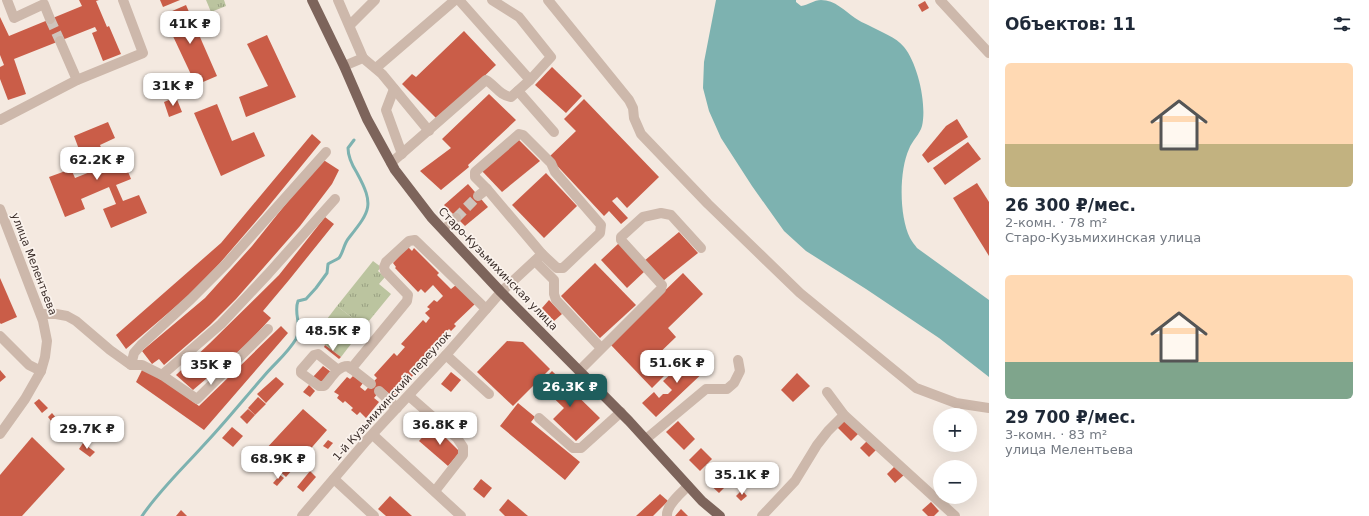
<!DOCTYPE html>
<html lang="ru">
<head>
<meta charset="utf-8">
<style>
	:root { --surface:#fff; --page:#f6f6f7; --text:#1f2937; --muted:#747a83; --accent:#1e5e5d }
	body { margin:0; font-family:"DejaVu Sans",sans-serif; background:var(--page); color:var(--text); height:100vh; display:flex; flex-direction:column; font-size:15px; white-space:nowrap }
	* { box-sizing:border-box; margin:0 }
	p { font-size:13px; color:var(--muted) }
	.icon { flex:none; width:22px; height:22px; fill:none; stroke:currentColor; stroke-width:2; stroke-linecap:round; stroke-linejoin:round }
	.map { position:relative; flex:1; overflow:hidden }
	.sheet { display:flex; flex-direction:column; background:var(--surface); width:380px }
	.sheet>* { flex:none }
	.fabs { position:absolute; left:933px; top:408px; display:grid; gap:8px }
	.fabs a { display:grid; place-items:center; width:44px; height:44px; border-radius:50%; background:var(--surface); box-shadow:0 4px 16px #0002; font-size:20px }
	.price { position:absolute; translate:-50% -34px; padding:0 9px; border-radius:8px; background:#fff; color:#222; font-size:13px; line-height:26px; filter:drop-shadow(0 1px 2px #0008) }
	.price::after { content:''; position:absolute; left:50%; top:24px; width:12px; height:9px; margin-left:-6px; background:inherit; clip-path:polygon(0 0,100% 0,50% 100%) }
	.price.active { background:var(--accent); color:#fff }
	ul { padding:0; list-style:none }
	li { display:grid; align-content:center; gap:8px; height:212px; padding:0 16px }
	li span { display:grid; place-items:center; height:124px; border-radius:6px; color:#555 }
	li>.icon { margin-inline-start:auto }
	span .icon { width:72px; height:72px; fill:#fffc; stroke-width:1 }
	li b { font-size:17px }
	h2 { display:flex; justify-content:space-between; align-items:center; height:48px; padding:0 16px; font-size:17px }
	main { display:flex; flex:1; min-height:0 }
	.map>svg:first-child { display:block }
	.park { fill:url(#park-tufts) }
	.pitch { fill:#bbc49f }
	.water { fill:#7db2b0 }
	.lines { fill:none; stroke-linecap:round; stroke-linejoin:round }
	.stream { stroke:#7db2b0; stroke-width:3 }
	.building { fill:#ca5d48 }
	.minor-tunnel { stroke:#cfc4bc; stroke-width:10; stroke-dasharray:10 5; stroke-linecap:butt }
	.minor { stroke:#cdb8ab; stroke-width:10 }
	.major { stroke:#7d645b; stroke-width:10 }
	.labels { text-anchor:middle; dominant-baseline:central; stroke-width:3.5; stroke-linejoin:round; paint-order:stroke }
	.street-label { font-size:11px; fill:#3b2e2a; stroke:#fbf3ed }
</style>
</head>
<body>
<main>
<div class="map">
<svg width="989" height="516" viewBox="0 0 989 516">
	<defs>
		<pattern id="park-tufts" width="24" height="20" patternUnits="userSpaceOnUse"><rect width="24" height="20" fill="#bbc49f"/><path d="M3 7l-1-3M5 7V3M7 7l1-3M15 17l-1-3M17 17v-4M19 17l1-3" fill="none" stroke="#99a082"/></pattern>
	</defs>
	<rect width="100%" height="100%" fill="#f4e9e0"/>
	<!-- park -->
	<g class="park">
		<polygon points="206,0 224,0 226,6 211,12"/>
		<polygon points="373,261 381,267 378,271 385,277 379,284 391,294 364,327 337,306"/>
	</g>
	<!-- pitch -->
	<polygon class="pitch" points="337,306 364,327 341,357 314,336"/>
	<!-- water -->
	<path class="water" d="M716,0H796V2L801,6C808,5 814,0 821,0C835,0 845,11 855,18C859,21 864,23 868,25C881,32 896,37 904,47C918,64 927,105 922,126C920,134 912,141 909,149C899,171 899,216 910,238C912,242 915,245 917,248L989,300V377L939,338L866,289L806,251L784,231L752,186L721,138L709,111L703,88L704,62Z"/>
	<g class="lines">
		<!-- stream -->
		<path class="stream" d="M142,516C159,491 182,469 202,447C224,424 243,400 264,376C275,363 287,354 296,339C303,326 293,314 298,301L306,299L316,288L327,273L328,264C331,262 336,260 339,258C343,253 344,244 348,239C370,211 375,206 357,173C352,165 348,157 348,148L354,140"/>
	</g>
	<!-- building -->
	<g class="building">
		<polygon points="79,0 99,0 96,1 107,27 109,26 121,54 103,61 92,33 97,31 95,27 14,59 26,94 8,100 0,79 0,67 4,65 0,55 0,17 9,36 82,6"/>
		<polygon points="160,0 180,0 163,7"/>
		<polygon points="925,1 929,8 922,12 918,5"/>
		<polygon points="186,5 217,76 196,85 163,15"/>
		<polygon points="464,31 496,65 438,120 402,84 412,74 416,77"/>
		<polygon points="267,35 296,97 246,117 239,97 268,86 247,44"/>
		<polygon points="552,67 582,96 566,113 535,85"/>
		<polygon points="489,94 516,120 468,165 469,167 441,190 420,171 451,148 442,139"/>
		<polygon points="176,97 182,112 169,117 164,102"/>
		<polygon points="584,99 659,177 627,208 617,197 612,201 628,218 621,224 609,211 604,216 549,157 576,131 564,119"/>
		<polygon points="217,104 232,141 254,132 265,156 221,176 194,113"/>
		<polygon points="957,119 968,137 928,163 922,155 946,126"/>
		<polygon points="108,122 115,138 100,145 108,165 123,159 131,179 116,185 123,201 139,195 147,213 111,228 103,209 116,204 109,187 81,199 85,209 65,217 49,177 71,169 75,178 100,168 92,148 80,152 74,136"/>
		<polygon points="312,134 321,142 263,213 220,263 187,297 126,349 116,335 221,243"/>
		<polygon points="517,138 540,161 502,192 482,171"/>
		<polygon points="968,142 981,159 945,185 933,168"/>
		<polygon points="322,159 339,170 332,184 300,226 236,299 210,325 164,365 159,359 152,364 142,351 205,298 252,246"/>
		<polygon points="546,173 577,206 544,238 512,205"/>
		<polygon points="977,183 989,202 989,256 953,198"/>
		<polygon points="468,184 488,207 465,226 444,205"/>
		<polygon points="325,217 334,224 289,280 263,311 271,318 247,344 193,390 176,375 210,343 279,275"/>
		<polygon points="679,232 698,253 663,281 644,261"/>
		<polygon points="619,243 645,271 627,288 601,260"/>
		<polygon points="408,247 412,251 414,248 439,273 437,275 451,289 456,285 475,304 454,324 456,326 451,331 449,329 442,337 444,339 438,347 435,345 428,353 430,355 423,363 421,361 414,370 416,372 409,380 407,378 401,386 403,387 396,395 393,393 391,395 382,388 374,398 379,402 366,418 360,412 357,415 351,410 353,408 345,401 343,403 337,398 339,395 334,392 347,377 350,379 353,376 363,383 360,387 365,391 377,378 374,375 394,353 397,356 405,347 401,344 423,320 426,323 429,319 430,318 425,313 430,309 427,307 434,300 437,302 443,296 433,285 425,293 421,289 418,292 395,268 396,267 393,263"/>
		<polygon points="595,263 636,305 600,338 561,296"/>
		<polygon points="683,273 703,294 668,328 676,337 650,362 664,376 652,388 610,344"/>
		<polygon points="0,278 17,317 1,324 0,323"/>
		<polygon points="549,300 562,314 554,321 542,308"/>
		<polygon points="281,326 288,333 204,430 136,382 143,368 163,380 199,406"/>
		<polygon points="507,341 523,342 550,369 513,406 477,372"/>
		<polygon points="325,345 341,357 339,359 324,347"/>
		<polygon points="694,353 708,368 656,417 642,403 654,392 659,398 663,394 668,394 672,390 663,381"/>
		<polygon points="323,366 331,372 320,385 312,378"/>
		<polygon points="0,370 6,377 0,382"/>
		<polygon points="552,371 600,418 576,441 553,419 564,408 539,384"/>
		<polygon points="451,372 461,380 451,392 441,384"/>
		<polygon points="797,373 810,386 793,402 781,390"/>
		<polygon points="276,377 284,384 266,403 257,394"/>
		<polygon points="309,385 315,391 310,397 303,392"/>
		<polygon points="258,397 266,404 255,415 248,408"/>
		<polygon points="39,399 48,408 42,413 34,403"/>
		<polygon points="518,403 535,417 531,422 580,462 565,480 500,426"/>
		<polygon points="248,409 255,415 247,424 240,417"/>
		<polygon points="303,409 327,430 286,477 274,466 277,462 264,451"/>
		<polygon points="52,413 63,426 58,430 48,417"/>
		<polygon points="845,419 859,433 851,441 837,427"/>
		<polygon points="678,421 695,439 684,450 666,432"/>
		<polygon points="433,425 460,452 448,466 419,441"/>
		<polygon points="232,427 243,436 233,447 222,438"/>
		<polygon points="32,437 65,469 22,516 0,516 0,475"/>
		<polygon points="328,440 333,443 328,449 323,446"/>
		<polygon points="868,440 877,449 869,457 860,448"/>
		<polygon points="83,443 95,452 90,457 79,449"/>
		<polygon points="701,448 712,459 700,471 689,460"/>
		<polygon points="895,466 904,475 895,483 887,474"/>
		<polygon points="310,471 316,477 303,492 297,487"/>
		<polygon points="719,471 731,481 719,493 708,483"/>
		<polygon points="280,475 284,478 277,486 273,483"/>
		<polygon points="481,479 492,488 484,498 473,489"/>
		<polygon points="742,490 747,496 741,501 736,496"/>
		<polygon points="660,494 668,501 653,516 636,516"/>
		<polygon points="390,496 412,516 386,516 378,509"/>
		<polygon points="508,499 528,516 505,516 499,510"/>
		<polygon points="931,502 939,511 934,516 928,516 922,510"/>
		<polygon points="681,509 688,516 675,516"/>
		<polygon points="181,510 187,516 176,516"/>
	</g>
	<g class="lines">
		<!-- minor-tunnel -->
		<g class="minor-tunnel">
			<polyline points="50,19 60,41"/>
			<polyline points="456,218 478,196"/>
		</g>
		<!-- minor -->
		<g class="minor">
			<polyline points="7,0 14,18 44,4 50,19"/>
			<polyline points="338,0 363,58"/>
			<polyline points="492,0 519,17 551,57 530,80"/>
			<polyline points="548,0 629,100 633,108 634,118 641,134 708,204 800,293 916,388 956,403 989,408"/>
			<polyline points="940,0 989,53"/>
			<polyline points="350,25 375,0"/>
			<polyline points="60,41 77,80"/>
			<polyline points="344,66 363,58 382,74 429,131"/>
			<polyline points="376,68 455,0"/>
			<polyline points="394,89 386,110 402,154"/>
			<polyline points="518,91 554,132"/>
			<polyline points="0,120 77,80 143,53 123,0"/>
			<path d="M391,163L486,80C495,85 500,96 511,97L530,80L459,0"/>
			<polyline points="478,196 487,189 475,177 475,172 519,134 523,135 551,163 555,172 601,225 600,233 563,268 557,268 542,254"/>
			<polyline points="0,209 43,321 47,341 45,357 41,371 25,399 0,434"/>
			<polyline points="444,230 456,218"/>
			<polyline points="535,261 554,280 554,294 556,300 601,348"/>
			<polyline points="41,314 56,314 67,316 76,321 110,350 131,365 134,353 141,345 191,299 227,263 326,152"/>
			<polyline points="0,336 29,365 41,371"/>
			<polyline points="446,355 489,394"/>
			<polyline points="131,365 142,365 162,375 221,324 268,274 335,199"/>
			<polyline points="351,369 407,301 408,295 385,271 384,267 386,262 409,241 415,240 486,309"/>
			<path d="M338,370L318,354L314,355L301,370V373L319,386H324C331,379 337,366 348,366L371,384"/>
			<polyline points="579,371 661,289 662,285 621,240 621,237 643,217 661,213 671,215 701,248"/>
			<polyline points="162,375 197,399 268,329"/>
			<polyline points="379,391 397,408"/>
			<polyline points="827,392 844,415 955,516"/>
			<polyline points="409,396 457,438 463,447 463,455 435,491"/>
			<polyline points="539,418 573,448 581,448 621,412"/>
			<polyline points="373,435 461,516"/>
			<polyline points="646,439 706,389 727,389 734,383 740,371 738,360"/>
			<polyline points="334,479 374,516"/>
			<polyline points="302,516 366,441 446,355 501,292 542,254 487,189"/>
			<path d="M667,516C666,505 681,493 688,486"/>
			<polyline points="762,516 795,481 817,445 828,431 844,415"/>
		</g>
		<!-- major -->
		<polyline class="major" points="312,0 344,66 367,119 395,170 431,217 501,292 629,421 702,501 720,516"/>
	</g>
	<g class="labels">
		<!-- street labels -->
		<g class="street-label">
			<text transform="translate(34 264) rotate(69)">улица Мелентьева</text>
			<text transform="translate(498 269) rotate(46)">Старо-Кузьмихинская улица</text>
			<text transform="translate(392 396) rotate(-48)">1-й Кузьмихинский переулок</text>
		</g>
	</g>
</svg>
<div class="fabs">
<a>+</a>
<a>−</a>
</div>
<b class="price" style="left:190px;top:45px">41K ₽</b>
<b class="price" style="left:173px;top:107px">31K ₽</b>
<b class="price" style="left:97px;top:181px">62.2K ₽</b>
<b class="price" style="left:333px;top:352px">48.5K ₽</b>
<b class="price" style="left:677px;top:384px">51.6K ₽</b>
<b class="price" style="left:211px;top:386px">35K ₽</b>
<b class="price active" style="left:570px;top:408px">26.3K ₽</b>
<b class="price" style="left:440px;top:446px">36.8K ₽</b>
<b class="price" style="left:87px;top:450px">29.7K ₽</b>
<b class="price" style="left:278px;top:480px">68.9K ₽</b>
<b class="price" style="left:742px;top:496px">35.1K ₽</b>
</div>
<section class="sheet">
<h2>Объектов: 11<svg class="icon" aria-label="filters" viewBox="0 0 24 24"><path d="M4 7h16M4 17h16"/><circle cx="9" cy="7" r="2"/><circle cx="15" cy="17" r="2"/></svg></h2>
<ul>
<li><span style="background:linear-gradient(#ffd9b3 65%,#c2b280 0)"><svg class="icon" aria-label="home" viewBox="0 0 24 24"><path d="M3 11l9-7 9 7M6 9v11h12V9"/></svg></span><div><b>26 300 ₽/мес.</b><p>2-комн. · 78 m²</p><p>Старо-Кузьмихинская улица</p></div></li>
<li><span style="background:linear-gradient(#ffd9b3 70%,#7fa58c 0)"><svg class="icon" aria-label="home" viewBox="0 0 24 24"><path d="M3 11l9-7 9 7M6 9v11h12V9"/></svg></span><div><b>29 700 ₽/мес.</b><p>3-комн. · 83 m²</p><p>улица Мелентьева</p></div></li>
</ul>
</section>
</main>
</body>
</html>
